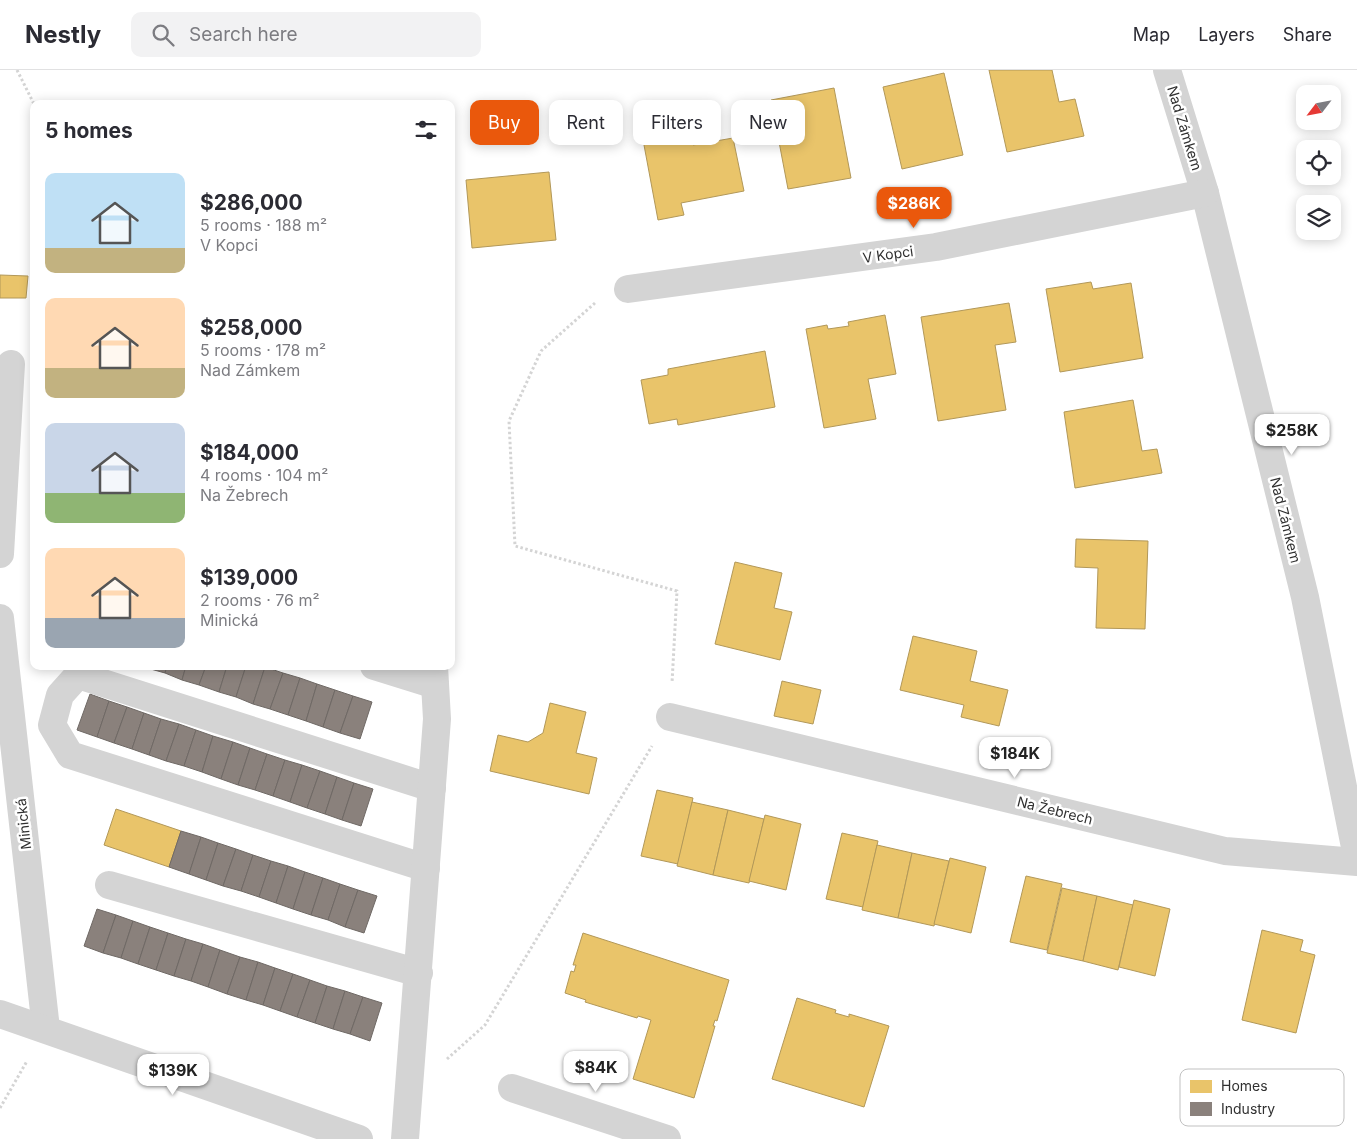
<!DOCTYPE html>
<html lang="en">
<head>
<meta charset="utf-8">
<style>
	:root { --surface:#fff; --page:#f2f2f3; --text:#2b2b33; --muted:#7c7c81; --line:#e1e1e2; --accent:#ea580c }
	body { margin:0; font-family:Inter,sans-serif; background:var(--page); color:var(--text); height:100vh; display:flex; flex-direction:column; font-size:19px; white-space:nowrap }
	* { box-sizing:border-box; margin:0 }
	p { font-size:16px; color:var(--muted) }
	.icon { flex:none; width:28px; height:28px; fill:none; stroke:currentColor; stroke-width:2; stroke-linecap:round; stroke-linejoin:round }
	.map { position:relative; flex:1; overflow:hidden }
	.panel { position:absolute; left:30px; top:30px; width:425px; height:570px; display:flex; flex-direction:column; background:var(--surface); border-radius:10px; box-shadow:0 2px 12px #0003 }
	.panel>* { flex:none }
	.banner { position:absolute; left:470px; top:30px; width:475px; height:45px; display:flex; gap:10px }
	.needle { width:32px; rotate:238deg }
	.buttons { position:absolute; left:1296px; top:15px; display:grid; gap:10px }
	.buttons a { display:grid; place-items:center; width:45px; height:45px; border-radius:10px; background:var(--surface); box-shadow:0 2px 12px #0003; font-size:25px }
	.price { position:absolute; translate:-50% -42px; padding:0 11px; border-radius:10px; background:#fff; color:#222; font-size:16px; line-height:32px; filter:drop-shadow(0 1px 2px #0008) }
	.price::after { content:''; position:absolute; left:50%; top:30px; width:15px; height:11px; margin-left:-8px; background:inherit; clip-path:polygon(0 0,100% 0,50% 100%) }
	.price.on { background:var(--accent); color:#fff }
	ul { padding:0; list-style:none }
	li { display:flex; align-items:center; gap:15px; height:125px; padding:0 15px }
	li span { display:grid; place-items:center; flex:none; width:140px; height:100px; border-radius:10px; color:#555 }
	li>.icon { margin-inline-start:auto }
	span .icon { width:60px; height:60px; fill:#fffc; stroke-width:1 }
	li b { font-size:21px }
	h2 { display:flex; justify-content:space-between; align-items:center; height:60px; padding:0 15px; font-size:21px }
	.pill { padding:0 18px; border-radius:10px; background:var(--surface); box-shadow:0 2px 12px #0003; font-size:18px; line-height:45px }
	.pill.on { background:var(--accent); color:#fff }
	header { display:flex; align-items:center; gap:30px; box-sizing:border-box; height:70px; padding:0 25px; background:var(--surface); border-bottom:1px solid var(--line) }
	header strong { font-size:24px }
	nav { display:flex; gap:28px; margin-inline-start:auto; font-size:18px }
	.search { width:350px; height:45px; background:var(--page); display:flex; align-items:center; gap:12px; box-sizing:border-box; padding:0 18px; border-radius:10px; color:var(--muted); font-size:19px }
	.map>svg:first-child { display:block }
	.homes { fill:#e9c46a; stroke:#b29859 }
	.industry { fill:#8a817c; stroke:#6f6965 }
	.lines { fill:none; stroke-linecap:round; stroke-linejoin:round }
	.path { stroke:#d4d4d4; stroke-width:3; stroke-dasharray:2.5 2.5; stroke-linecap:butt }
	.minor { stroke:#d4d4d4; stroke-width:28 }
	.labels { text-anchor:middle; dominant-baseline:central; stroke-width:5; stroke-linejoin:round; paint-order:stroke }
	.street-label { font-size:14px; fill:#303030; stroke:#fff }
	.key { fill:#fff; stroke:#c1c1c1; stroke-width:1 }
	.key-label { font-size:14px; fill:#303030 }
</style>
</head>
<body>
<header>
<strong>Nestly</strong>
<div class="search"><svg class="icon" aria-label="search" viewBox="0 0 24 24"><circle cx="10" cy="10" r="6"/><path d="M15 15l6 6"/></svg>Search here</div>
<nav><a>Map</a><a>Layers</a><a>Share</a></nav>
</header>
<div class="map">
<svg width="1357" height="1069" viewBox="0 0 1357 1069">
	<rect width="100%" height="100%" fill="#fff"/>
	<!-- homes -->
	<g class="homes">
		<polygon points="989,0 1052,0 1059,32 1075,29 1084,66 1007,82"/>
		<polygon points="944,3 963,85 902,99 883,17"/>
		<polygon points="834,18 851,108 788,119 771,30"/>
		<polygon points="689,50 693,75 733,68 744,121 681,133 684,145 658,150 641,59"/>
		<polygon points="549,102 556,170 472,178 466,110"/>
		<polygon points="0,205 28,206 26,228 0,228"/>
		<polygon points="1091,212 1093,219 1131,213 1143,288 1060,302 1046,219"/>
		<polygon points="1009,233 1016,272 995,275 1006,340 938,351 921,247"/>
		<polygon points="885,245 896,304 868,309 876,349 824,358 806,259 827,255 828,259 849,256 848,252"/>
		<polygon points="765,281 775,337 678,355 677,349 649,354 641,310 668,305 668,299"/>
		<polygon points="1133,330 1142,381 1157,379 1162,403 1075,418 1064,342"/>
		<polygon points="1076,469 1148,471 1145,559 1096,558 1098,498 1075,497"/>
		<polygon points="735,492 782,503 774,538 792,542 780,590 715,574"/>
		<polygon points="913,566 977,581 970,611 1008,620 999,656 961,647 964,635 900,620"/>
		<polygon points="782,611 821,620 813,654 774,646"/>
		<polygon points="550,633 586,642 576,683 597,688 589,724 490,701 498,665 528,672 543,663"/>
		<polygon points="657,720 693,728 678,794 641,786"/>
		<polygon points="692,732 728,740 713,805 677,796"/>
		<polygon points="116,739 181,761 169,797 104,775"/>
		<polygon points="728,740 764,749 749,813 713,805"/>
		<polygon points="765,745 801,754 786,820 749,811"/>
		<polygon points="842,763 878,771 863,837 826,829"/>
		<polygon points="877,775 912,783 898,848 862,840"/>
		<polygon points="912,783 949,791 934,856 898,848"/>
		<polygon points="950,788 986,797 971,863 934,854"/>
		<polygon points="1026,806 1062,814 1047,880 1010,872"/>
		<polygon points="1062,818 1097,826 1083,891 1047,883"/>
		<polygon points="1097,826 1133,835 1118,900 1083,891"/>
		<polygon points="1134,830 1170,839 1155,906 1119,897"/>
		<polygon points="1262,860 1303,870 1300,881 1315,885 1296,963 1242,950"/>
		<polygon points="583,863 729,910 717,951 715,950 713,956 715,956 694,1028 633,1009 651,950 638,946 637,948 585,932 586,930 565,923 571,901 574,902 576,895 573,895"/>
		<polygon points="797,928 836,940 835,943 849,947 849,944 889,956 864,1037 772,1009"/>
	</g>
	<!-- industry -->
	<g class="industry">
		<polygon points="147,596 167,596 165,603 147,598"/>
		<polygon points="167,596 186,596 182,610 165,603"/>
		<polygon points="186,596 206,596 199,615 182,610"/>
		<polygon points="206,596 227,596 219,622 199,615"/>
		<polygon points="227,596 246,596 236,627 219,622"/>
		<polygon points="246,596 265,597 253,634 236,627"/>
		<polygon points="265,597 283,603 270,639 253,634"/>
		<polygon points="283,603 300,608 288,645 270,639"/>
		<polygon points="300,608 317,614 306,651 288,645"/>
		<polygon points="317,614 335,620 323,657 306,651"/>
		<polygon points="335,620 353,626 340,663 323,657"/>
		<polygon points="90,624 109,631 97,667 77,660"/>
		<polygon points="353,626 372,632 360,669 340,663"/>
		<polygon points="109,631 127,637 114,673 97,667"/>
		<polygon points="127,637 144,643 132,679 114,673"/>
		<polygon points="144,643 161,649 149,685 132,679"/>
		<polygon points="161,649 179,654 166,691 149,685"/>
		<polygon points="179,654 196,660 184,696 166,691"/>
		<polygon points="196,660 213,666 202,702 184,696"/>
		<polygon points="213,666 233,672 221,709 202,702"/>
		<polygon points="233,672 250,678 238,715 221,709"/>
		<polygon points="250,678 267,684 255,720 238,715"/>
		<polygon points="267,684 285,690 273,726 255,720"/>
		<polygon points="285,690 302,695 290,732 273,726"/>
		<polygon points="302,695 320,701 307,738 290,732"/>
		<polygon points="320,701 337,707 325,744 307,738"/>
		<polygon points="337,707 354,713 342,750 325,744"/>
		<polygon points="354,713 373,719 361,756 342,750"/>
		<polygon points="181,761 201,767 189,804 169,797"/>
		<polygon points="201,767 218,773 206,810 189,804"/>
		<polygon points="218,773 236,779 223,816 206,810"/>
		<polygon points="236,779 253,785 241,821 223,816"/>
		<polygon points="253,785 271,791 259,827 241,821"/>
		<polygon points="271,791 288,796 276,833 259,827"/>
		<polygon points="288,796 305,802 293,839 276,833"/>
		<polygon points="305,802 323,808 311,845 293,839"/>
		<polygon points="323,808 340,814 328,850 311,845"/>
		<polygon points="340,814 358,820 345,857 328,850"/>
		<polygon points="358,820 377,826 364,863 345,857"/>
		<polygon points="97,839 116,845 103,883 84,876"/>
		<polygon points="116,845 133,851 121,888 103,883"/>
		<polygon points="133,851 150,857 138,894 121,888"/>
		<polygon points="150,857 168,863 156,900 138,894"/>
		<polygon points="168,863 186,869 174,906 156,900"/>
		<polygon points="186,869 203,874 191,911 174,906"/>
		<polygon points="203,874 220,880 208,917 191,911"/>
		<polygon points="220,880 240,887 227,924 208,917"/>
		<polygon points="240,887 258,892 246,930 227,924"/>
		<polygon points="258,892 275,898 263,935 246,930"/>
		<polygon points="275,898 293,904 280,941 263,935"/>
		<polygon points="293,904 310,910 297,947 280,941"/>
		<polygon points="310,910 327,916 315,953 297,947"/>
		<polygon points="327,916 345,921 333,959 315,953"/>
		<polygon points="345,921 363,927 350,964 333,959"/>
		<polygon points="363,927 382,933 370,971 350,964"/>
	</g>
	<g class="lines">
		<!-- path -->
		<g class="path">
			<polyline points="17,0 34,34"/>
			<polyline points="595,233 541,281 509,351 515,476 677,521 672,613"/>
			<polyline points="447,989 485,955 652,676"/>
			<polyline points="0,1038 27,991"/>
		</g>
		<!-- minor -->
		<g class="minor">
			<polyline points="1167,0 1205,123 1305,527 1357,787"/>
			<polyline points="628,219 936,177 1205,123"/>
			<polyline points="0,484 11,294"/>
			<polyline points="0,548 46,959"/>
			<polyline points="374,596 435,615"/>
			<polyline points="670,647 1225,781 1357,792"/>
			<polyline points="426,798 70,685 52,655 60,625 78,605 432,718"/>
			<polyline points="109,815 419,903"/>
			<polyline points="0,944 359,1069"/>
			<polyline points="512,1018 667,1069"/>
			<polyline points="405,1069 437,649 434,596"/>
		</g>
	</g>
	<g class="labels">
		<!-- street labels -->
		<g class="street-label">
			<text transform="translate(1185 58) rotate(73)">Nad Zámkem</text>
			<text transform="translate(888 184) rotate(-8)">V Kopci</text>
			<text transform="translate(1286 450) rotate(76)">Nad Zámkem</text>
			<text transform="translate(1055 740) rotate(14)">Na Žebrech</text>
			<text transform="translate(23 754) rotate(-96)">Minická</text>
		</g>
	</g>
	<!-- legend -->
	<rect x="1180" y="999" width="164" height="57" rx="8" class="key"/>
	<rect x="1190" y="1010" width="22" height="13" fill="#e9c46a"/>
	<rect x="1190" y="1032" width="22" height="14" fill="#8a817c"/>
	<g class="key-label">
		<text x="1221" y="1021">Homes</text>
		<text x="1221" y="1044">Industry</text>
	</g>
</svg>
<div class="buttons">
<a><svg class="needle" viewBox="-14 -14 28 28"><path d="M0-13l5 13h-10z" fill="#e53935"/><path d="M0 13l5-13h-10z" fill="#7c7c81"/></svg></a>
<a><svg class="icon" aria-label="locate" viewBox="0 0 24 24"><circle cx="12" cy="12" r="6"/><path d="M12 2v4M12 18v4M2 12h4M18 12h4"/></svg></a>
<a><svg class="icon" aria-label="layers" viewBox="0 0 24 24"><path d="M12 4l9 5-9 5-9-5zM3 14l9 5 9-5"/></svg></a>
</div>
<b class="price on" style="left:914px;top:159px">$286K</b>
<b class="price" style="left:1292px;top:386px">$258K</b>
<b class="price" style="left:1015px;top:709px">$184K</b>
<b class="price" style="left:596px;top:1023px">$84K</b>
<b class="price" style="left:173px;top:1026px">$139K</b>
<div class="banner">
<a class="pill on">Buy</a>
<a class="pill">Rent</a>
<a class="pill">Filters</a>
<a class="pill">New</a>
</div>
<section class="panel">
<h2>5 homes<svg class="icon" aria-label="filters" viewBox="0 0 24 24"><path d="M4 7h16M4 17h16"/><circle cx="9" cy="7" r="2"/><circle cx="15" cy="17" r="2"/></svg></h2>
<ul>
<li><span style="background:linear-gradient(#bfe0f5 75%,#c2b280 0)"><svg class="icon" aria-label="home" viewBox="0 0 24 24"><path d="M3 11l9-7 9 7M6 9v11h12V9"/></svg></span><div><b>$286,000</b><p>5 rooms · 188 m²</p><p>V Kopci</p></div></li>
<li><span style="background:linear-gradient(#ffd9b3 70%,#c2b280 0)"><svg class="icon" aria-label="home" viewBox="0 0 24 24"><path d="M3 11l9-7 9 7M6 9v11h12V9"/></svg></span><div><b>$258,000</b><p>5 rooms · 178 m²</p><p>Nad Zámkem</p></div></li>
<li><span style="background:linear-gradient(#c9d6e8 70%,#8fb573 0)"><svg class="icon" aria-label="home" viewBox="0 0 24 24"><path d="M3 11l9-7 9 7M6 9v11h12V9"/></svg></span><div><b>$184,000</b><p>4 rooms · 104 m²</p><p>Na Žebrech</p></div></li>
<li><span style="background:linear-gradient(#ffd9b3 70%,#9aa5b1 0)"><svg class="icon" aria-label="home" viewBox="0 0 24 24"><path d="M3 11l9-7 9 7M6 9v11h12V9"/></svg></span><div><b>$139,000</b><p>2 rooms · 76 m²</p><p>Minická</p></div></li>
</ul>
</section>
</div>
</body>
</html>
